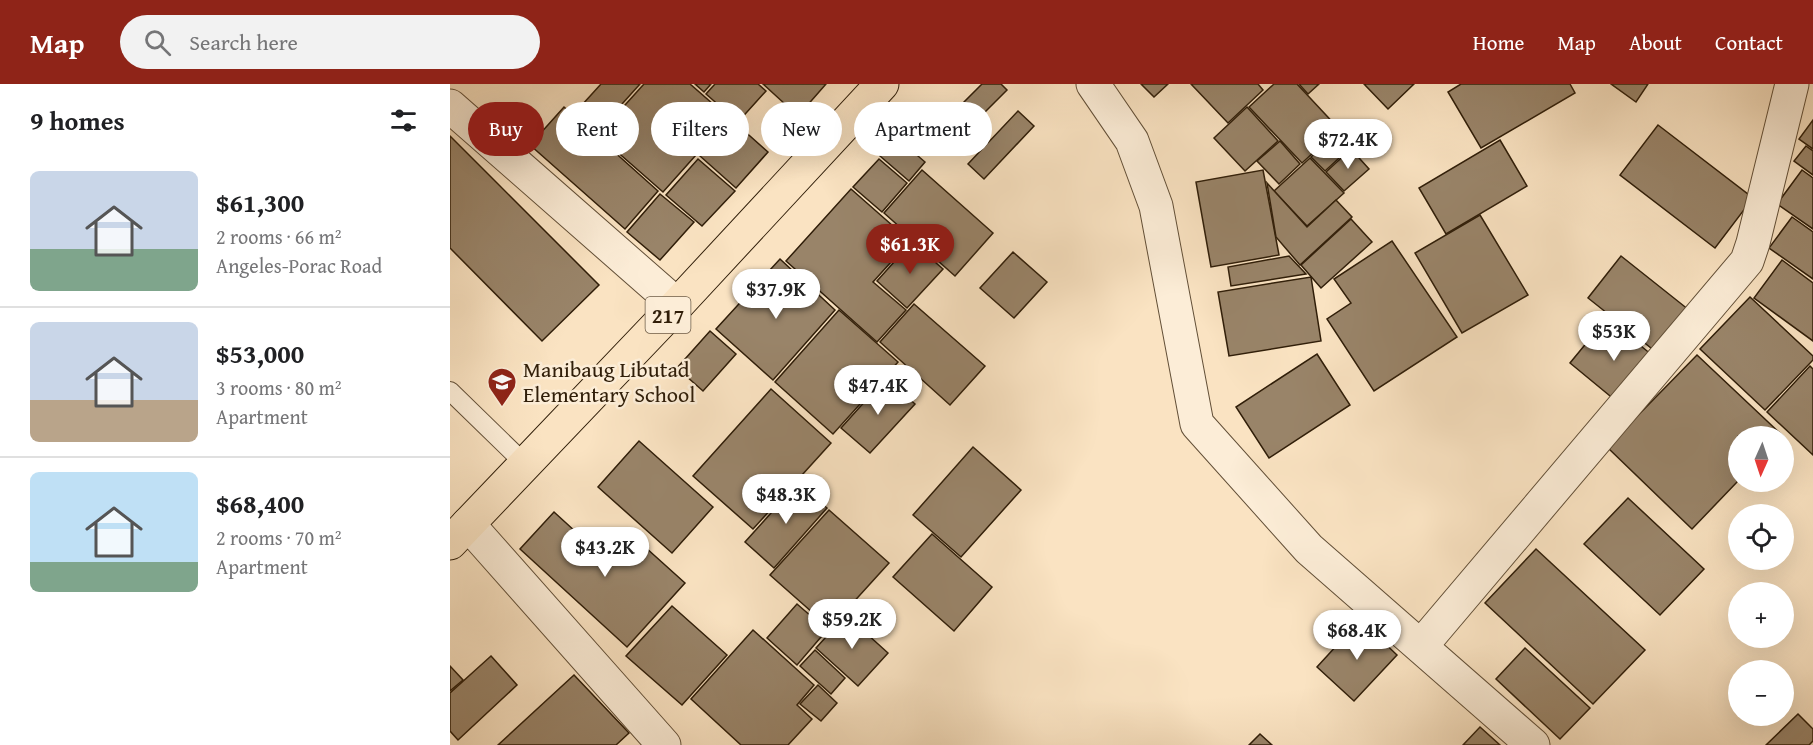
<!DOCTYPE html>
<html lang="en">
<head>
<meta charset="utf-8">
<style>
	:root { --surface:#fff; --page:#f2f2f2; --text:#202124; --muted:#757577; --line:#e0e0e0; --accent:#8f2418 }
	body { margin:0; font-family:"Gentium Book Plus",serif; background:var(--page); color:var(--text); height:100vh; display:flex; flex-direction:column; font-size:22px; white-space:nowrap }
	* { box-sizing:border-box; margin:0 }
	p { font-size:20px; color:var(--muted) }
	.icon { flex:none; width:33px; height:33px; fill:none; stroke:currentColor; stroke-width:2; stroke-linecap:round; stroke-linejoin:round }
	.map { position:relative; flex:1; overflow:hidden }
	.panel { display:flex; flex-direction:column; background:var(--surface); width:450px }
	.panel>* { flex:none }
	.guide { position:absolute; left:18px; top:18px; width:570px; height:54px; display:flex; gap:12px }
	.needle { width:39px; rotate:183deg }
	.tools { position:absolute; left:1278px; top:342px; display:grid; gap:12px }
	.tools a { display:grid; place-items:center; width:66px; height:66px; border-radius:50%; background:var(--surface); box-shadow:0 6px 24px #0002; font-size:30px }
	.price { position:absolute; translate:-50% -51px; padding:0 14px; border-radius:21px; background:#fff; color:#222; font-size:20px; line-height:39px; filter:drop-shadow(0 2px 3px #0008) }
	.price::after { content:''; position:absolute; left:50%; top:36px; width:18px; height:14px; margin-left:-9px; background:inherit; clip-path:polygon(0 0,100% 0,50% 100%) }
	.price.selected { background:var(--accent); color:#fff }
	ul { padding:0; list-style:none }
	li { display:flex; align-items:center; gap:18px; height:150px; padding:0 30px }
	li+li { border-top:2px solid var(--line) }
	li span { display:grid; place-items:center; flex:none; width:168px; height:120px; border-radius:9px; color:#555 }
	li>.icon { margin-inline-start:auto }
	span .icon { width:72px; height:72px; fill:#fffc; stroke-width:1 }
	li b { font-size:26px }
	h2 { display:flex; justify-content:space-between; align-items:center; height:72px; padding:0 30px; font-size:26px }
	.tag { padding:0 21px; border-radius:27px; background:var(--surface); box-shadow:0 6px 24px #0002; font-size:21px; line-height:54px }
	.tag.selected { background:var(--accent); color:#fff }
	header { display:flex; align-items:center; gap:36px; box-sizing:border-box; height:84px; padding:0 30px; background:var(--accent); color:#fff }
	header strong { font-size:28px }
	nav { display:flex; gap:33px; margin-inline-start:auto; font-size:21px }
	.search { width:420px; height:54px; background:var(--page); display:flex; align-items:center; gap:15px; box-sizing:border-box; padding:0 21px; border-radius:33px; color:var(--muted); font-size:22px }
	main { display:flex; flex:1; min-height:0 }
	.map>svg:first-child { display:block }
	.building { fill:#998469; stroke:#301e09; stroke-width:1.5 }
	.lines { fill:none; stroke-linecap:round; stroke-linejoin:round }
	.service-casing { stroke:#624f37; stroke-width:20 }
	.minor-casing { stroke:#624f37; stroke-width:35 }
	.primary-casing { stroke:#301e09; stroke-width:35 }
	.service { stroke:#fcedd7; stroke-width:18 }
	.minor { stroke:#fcedd7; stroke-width:33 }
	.primary { stroke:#fae3c2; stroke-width:33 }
	.labels { text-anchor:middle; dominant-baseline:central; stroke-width:5; stroke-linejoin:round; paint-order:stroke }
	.shield { fill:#fcedd7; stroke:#6d5c47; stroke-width:1.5 }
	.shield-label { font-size:21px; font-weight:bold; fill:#301e09 }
	.poi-label { font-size:22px; fill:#301e09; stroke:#fcedd7; text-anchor:start }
</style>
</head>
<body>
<header>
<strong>Map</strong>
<div class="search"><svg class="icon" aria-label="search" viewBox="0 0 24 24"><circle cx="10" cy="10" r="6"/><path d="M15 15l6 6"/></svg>Search here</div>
<nav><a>Home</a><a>Map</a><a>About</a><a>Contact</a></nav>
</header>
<main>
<section class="panel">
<h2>9 homes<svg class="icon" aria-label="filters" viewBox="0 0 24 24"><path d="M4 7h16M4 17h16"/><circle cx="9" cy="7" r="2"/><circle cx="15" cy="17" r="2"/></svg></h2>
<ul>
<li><span style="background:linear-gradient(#c9d6e8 65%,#7fa58c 0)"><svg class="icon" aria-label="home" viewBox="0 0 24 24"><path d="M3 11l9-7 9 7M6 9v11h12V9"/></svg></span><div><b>$61,300</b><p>2 rooms · 66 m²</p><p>Angeles-Porac Road</p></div></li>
<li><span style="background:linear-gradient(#c9d6e8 65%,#b9a48a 0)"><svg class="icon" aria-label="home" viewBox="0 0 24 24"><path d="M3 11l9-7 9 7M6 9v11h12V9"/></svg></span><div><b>$53,000</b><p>3 rooms · 80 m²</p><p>Apartment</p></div></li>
<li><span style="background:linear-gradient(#bfe0f5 75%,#7fa58c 0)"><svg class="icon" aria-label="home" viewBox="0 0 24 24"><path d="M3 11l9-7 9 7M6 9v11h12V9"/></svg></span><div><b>$68,400</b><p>2 rooms · 70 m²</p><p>Apartment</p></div></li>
</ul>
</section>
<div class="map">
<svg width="1363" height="661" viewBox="0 0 1363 661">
	<rect width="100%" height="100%" fill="#fae3c2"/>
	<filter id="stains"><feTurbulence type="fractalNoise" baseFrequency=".00333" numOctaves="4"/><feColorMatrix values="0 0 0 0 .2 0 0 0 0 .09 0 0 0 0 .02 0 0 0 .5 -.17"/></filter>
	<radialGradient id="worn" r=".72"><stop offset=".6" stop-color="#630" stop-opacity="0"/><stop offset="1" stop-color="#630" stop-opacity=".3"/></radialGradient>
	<!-- building -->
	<g class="building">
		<polygon points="151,0 190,0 154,40 132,21"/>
		<polygon points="194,0 240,0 279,34 213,108 148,51"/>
		<polygon points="245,0 261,0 254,8"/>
		<polygon points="265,0 308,0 316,7 288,38 256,10"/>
		<polygon points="313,0 376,0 348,32"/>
		<polygon points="532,0 551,0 557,6 530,33 514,18"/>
		<polygon points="691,0 718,0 704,13"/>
		<polygon points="741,0 808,0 813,6 778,39"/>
		<polygon points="824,0 847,0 889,45 852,79 799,23"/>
		<polygon points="849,0 869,0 858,10"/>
		<polygon points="914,0 964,0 938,25"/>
		<polygon points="1011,0 1120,0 1125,9 1031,64 998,8"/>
		<polygon points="1161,0 1198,0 1186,18"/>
		<polygon points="114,23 208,107 175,145 80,61"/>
		<polygon points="797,23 828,57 795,87 764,54"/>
		<polygon points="568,27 584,42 534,95 518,80"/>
		<polygon points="282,36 318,68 286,104 250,72"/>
		<polygon points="1363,36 1363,65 1349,55"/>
		<polygon points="1208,41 1303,114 1265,164 1170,91"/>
		<polygon points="886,49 900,64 875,87 861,73"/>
		<polygon points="0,52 149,201 92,257 0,164"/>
		<polygon points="447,54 475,78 459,97 430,72"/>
		<polygon points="1050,56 1077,102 996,150 969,104"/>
		<polygon points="830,57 850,80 829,100 807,77"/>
		<polygon points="1356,62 1363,67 1363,91 1344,77"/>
		<polygon points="901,65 919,85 894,107 876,88"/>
		<polygon points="860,74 894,109 857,142 824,107"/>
		<polygon points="248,75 285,107 252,142 216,111"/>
		<polygon points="429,75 457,99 432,128 403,103"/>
		<polygon points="472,86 543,149 505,192 434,129"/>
		<polygon points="813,86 829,171 761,183 746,98"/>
		<polygon points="1352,86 1363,94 1363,145 1327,120"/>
		<polygon points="817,99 857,143 886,116 902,133 850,181 826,153"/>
		<polygon points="401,105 460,157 423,198 456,226 427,258 336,177"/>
		<polygon points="210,110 244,138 210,176 177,148"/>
		<polygon points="1030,131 1078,211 1012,249 965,169"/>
		<polygon points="1342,133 1363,148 1363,195 1319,164"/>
		<polygon points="901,135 922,158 871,204 851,181"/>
		<polygon points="942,157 1007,253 924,307 877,235 901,219 884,195"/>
		<polygon points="462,158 493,185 457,224 427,197"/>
		<polygon points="563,168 597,198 564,234 530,204"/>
		<polygon points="839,172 856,190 781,202 778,183"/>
		<polygon points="1171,172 1239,226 1206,268 1138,214"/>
		<polygon points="330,175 385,226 323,296 266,245"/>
		<polygon points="1332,176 1363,199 1363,257 1304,214"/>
		<polygon points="861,193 871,257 779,272 768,208"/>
		<polygon points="1300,213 1363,272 1363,276 1315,326 1250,265"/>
		<polygon points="464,220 535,282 500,321 430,258"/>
		<polygon points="389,226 448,278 383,350 325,298"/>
		<polygon points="1157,234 1208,276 1171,321 1120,279"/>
		<polygon points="260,247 286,270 253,307 227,284"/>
		<polygon points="867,270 900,321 819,374 786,323"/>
		<polygon points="1247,271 1333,352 1288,352 1288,397 1242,445 1157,363"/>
		<polygon points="1360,282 1363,285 1363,371 1317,328"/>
		<polygon points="436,294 465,320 420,369 391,344"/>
		<polygon points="321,305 381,359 303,445 243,392"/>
		<polygon points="189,357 263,423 222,469 148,403"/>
		<polygon points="523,363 571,406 511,473 463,431"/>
		<polygon points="348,399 377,424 324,484 295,458"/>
		<polygon points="1178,414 1254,485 1210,531 1134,460"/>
		<polygon points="379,426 439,479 380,544 320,491"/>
		<polygon points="104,428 161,480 185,454 235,499 177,563 70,465"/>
		<polygon points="482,450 542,503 504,547 443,493"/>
		<polygon points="1086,465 1195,566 1143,620 1035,519"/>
		<polygon points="347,520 377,546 347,581 317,554"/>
		<polygon points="222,522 277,571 232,621 176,572"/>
		<polygon points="396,531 438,569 408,602 366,564"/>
		<polygon points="910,536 947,571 904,617 867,583"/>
		<polygon points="303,546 364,601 347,621 362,635 338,661 291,661 241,615"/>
		<polygon points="1075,564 1140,624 1110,655 1046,595"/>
		<polygon points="365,566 395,594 381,610 350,582"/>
		<polygon points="41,572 67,601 8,656 0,647 0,609"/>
		<polygon points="0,582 13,596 0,607"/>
		<polygon points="124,591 179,649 166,661 48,661"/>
		<polygon points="368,601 387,619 371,637 350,620"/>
		<polygon points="1348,630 1363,645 1363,657 1359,661 1316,661"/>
		<polygon points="1030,643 1050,661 1013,661"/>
		<polygon points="810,650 822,661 799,661"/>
	</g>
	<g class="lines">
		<!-- service casing -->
		<g class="service-casing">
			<polyline id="service" points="0,307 75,380"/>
		</g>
		<!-- minor casing -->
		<g class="minor-casing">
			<g id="minor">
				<polyline points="643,0 682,57 706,122 747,340 859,465 1083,661"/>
				<polyline points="0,22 227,221"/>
				<polyline points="18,440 214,661"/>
				<polyline points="971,562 1297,177 1303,159 1342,0"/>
			</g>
		</g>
		<!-- primary casing -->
		<g class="primary-casing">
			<polyline id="primary" points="0,459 227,221 432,0"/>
		</g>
		<!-- service -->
		<use href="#service" class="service"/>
		<!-- minor -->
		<use href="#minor" class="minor"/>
		<!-- primary -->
		<use href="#primary" class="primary"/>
	</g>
	<!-- icons -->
	<defs>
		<g id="school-pin" transform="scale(1.5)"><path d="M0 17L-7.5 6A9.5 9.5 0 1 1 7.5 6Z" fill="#8f2418" stroke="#fcedd7"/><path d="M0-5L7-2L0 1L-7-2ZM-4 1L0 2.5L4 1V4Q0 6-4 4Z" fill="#fff"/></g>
	</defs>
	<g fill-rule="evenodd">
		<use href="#school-pin" x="52" y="298"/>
	</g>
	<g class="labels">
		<!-- shield labels -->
		<rect class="shield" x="195.5" y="213" width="45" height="36" rx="4.5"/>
		<g class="shield-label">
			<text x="218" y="231">217</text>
		</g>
		<!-- poi labels -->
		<g class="poi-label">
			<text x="73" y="285">Manibaug Libutad<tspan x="73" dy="25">Elementary School</tspan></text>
		</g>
	</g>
	<rect width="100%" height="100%" filter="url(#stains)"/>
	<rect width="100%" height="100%" fill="url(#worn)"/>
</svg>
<div class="tools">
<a><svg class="needle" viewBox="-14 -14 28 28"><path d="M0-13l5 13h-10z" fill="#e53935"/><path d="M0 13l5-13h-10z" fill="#757577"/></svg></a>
<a><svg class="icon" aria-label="locate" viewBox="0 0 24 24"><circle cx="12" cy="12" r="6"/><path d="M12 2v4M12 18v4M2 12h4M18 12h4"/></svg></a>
<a>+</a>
<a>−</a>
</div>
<b class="price" style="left:898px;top:86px">$72.4K</b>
<b class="price selected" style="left:460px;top:191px">$61.3K</b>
<b class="price" style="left:326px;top:236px">$37.9K</b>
<b class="price" style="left:1164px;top:278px">$53K</b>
<b class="price" style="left:428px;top:332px">$47.4K</b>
<b class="price" style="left:336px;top:441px">$48.3K</b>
<b class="price" style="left:155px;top:494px">$43.2K</b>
<b class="price" style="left:402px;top:566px">$59.2K</b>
<b class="price" style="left:907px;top:577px">$68.4K</b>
<div class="guide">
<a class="tag selected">Buy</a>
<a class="tag">Rent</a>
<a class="tag">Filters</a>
<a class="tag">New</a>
<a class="tag">Apartment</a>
</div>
</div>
</main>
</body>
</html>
